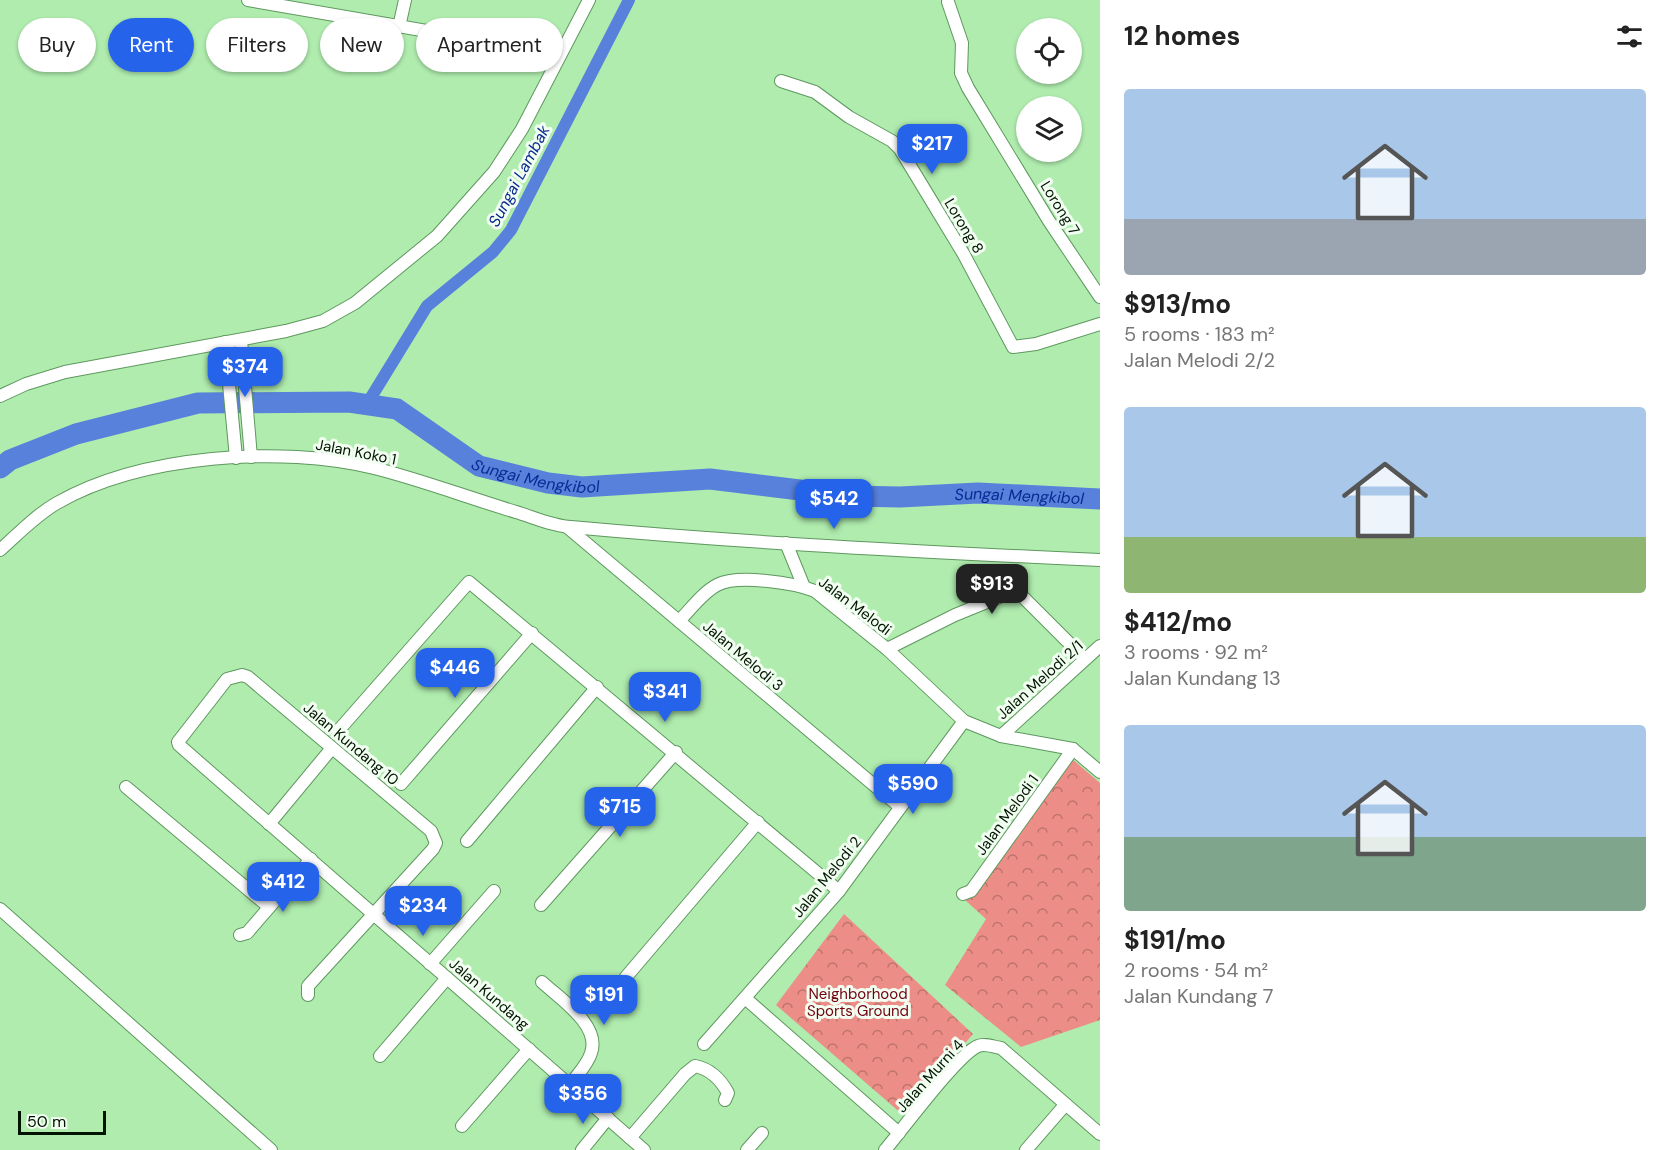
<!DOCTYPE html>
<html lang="en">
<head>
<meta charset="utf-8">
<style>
	:root { --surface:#fff; --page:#f2f2f2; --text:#222; --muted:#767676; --accent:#2563eb }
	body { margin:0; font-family:"DM Sans",sans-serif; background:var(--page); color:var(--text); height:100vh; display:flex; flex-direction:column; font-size:22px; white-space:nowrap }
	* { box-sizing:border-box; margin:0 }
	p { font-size:20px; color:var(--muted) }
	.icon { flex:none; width:33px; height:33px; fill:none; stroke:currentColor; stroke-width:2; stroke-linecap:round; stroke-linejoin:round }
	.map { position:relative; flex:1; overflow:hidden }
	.details { display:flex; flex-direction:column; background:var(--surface); width:570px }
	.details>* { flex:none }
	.banner { position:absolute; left:18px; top:18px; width:570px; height:54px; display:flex; gap:12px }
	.buttons { position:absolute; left:1016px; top:18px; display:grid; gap:12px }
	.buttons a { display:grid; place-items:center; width:66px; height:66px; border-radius:50%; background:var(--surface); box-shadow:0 2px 4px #0004; font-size:30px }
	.scale { position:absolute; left:18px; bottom:15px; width:88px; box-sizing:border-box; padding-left:6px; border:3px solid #001401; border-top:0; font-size:16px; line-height:21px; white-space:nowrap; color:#001401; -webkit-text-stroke:4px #f2fef1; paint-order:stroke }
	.price { position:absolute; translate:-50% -51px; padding:0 14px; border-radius:12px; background:var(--accent); color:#fff; font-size:20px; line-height:39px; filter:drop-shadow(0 2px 3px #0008) }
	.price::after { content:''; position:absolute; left:50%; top:36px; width:18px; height:14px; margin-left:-9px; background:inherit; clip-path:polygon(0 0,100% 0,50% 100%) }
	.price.on { background:#222; color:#fff }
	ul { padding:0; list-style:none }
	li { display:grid; align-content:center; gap:12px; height:318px; padding:0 24px }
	li span { display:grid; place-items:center; height:186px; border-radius:6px; color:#555 }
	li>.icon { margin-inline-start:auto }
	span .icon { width:108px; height:108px; fill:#fffc; stroke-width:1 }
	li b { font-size:26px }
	h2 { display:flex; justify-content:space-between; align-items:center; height:72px; padding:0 24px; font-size:26px }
	.tag { padding:0 21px; border-radius:27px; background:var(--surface); box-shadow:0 2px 4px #0004; font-size:21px; line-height:54px }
	.tag.on { background:var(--accent); color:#fff }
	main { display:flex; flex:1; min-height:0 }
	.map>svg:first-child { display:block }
	.forest { fill:url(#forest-crowns) }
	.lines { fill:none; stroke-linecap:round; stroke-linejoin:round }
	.canal { stroke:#5881dc; stroke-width:12 }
	.river { stroke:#5881dc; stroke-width:21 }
	.minor-casing { stroke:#5e985f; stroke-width:14 }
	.minor { stroke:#fff; stroke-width:12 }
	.labels { text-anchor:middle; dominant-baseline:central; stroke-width:6; stroke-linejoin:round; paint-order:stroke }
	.street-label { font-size:15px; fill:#001401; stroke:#f2fef1 }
	.park-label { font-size:15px; fill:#730210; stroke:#f2fef1 }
	.water-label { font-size:16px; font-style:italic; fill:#082a93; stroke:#f2fef1 }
</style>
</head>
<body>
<main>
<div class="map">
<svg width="1100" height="1150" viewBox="0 0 1100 1150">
	<defs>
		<pattern id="forest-crowns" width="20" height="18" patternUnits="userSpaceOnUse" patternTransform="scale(1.5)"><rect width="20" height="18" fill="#ec8e87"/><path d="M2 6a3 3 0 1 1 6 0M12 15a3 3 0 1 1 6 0" fill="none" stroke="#bd736c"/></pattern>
	</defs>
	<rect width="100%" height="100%" fill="#afecae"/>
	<!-- forest -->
	<g class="forest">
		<polygon points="1071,758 1100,783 1100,1020 1021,1047 945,985 986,919 965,900"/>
		<polygon points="844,914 973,1034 903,1115 776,1005"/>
	</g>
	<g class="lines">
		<!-- canal -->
		<polyline class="canal" points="367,404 427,306 493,252 511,230 629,0"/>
		<!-- river -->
		<path class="river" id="s1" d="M0,468L10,460L76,434L198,403L349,402L397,409L479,466L548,483L582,487L710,479L849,496L900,497L978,493L1100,499"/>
		<!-- minor casing -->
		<g class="minor-casing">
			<g id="minor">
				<polyline points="248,0 560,54"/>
				<polyline points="948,2 962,43 961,73 968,88 1049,221 1100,297"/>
				<polyline points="399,27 405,0"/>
				<polyline points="781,81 815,92 849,117 892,141 900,149 963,253 1013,347 1036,344 1100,324"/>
				<polyline points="241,340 251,457"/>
				<polyline points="225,342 236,458"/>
				<polyline points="0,396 26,384 65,372 286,331 323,321 355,303 437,236 494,172 522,129 589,0"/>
				<polyline points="567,527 900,807"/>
				<polyline points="786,543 804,587"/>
				<path d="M0,550C18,534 36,515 57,503C141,455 281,445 374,468C422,480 469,498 516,512C533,517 552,526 571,527C746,543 924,552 1100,560"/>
				<path d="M679,621C691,609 702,593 717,585C738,574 794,583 815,591L887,649L964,721L1001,736L1073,749L1100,772"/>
				<polyline points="887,649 955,615 1014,591 1024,598 1085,659"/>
				<polyline points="338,731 469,582 839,891"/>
				<polyline points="1001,736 1100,646"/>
				<polyline points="401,784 532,633"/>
				<polyline points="126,787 269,907"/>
				<polyline points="269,824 332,748"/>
				<polyline points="467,841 597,687"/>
				<polyline points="963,894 971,891 1073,749"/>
				<polyline points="541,905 676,752"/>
				<polyline points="0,909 271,1150"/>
				<polyline points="240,935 247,933 311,859"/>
				<polyline points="430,964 494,891"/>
				<polyline points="626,977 758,822"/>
				<path d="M542,982C560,999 601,1025 591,1053C588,1064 577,1075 570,1085"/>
				<path d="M308,995V986L433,849L436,843L431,831L248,677L242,675L227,679L178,742L179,745C268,823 357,900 447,978L644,1150"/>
				<polyline points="745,998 899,1133"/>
				<polyline points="704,1044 839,891 964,721"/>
				<polyline points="380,1056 447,978"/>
				<polyline points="462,1126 529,1049"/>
				<path d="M630,1138L685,1074L695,1066C710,1069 721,1080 728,1093L725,1100"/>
				<polyline points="582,1150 608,1118"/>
				<polyline points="747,1150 762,1133"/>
				<path d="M885,1150C903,1129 957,1055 978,1046C985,1043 994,1047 1001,1048L1100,1134"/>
				<polyline points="1026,1150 1065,1105"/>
			</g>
		</g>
		<!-- minor -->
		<use href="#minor" class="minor"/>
	</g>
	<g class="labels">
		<!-- street labels -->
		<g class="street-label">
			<text transform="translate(1060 208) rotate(58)">Lorong 7</text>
			<text transform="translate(964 226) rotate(59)">Lorong 8</text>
			<text transform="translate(356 452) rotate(11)">Jalan Koko 1</text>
			<text transform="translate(855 606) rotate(37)">Jalan Melodi</text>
			<text transform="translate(743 656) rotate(40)">Jalan Melodi 3</text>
			<text transform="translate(1040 680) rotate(-42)">Jalan Melodi 2/1</text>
			<text transform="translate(351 744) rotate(40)">Jalan Kundang 10</text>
			<text transform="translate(1007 815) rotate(-54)">Jalan Melodi 1</text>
			<text transform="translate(827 877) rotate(-51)">Jalan Melodi 2</text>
			<text transform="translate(489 994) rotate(41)">Jalan Kundang</text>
			<text transform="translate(930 1076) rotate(-48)">Jalan Murni 4</text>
		</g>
		<!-- park labels -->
		<g class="park-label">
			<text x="858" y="994">Neighborhood<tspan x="858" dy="17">Sports Ground</tspan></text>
		</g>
		<!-- water labels -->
		<g class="water-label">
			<text transform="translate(519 176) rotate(-62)">Sungai Lambak</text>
			<text stroke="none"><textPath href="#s1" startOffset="567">Sungai Mengkibol</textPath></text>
			<text stroke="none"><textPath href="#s1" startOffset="1053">Sungai Mengkibol</textPath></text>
		</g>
	</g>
</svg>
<div class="buttons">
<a><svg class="icon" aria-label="locate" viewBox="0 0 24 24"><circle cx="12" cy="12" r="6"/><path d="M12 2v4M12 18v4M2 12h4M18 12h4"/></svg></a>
<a><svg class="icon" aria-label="layers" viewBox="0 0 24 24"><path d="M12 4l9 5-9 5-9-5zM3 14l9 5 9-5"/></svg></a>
</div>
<div class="scale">50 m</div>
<b class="price" style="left:932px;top:175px">$217</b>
<b class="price" style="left:245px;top:398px">$374</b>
<b class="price" style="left:834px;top:530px">$542</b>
<b class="price on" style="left:992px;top:615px">$913</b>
<b class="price" style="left:455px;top:699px">$446</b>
<b class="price" style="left:665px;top:723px">$341</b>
<b class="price" style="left:913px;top:815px">$590</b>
<b class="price" style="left:620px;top:838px">$715</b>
<b class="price" style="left:283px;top:913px">$412</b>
<b class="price" style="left:423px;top:937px">$234</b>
<b class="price" style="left:604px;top:1026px">$191</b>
<b class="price" style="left:583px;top:1125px">$356</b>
<div class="banner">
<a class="tag">Buy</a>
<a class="tag on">Rent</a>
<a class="tag">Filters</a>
<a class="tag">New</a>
<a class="tag">Apartment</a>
</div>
</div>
<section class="details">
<h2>12 homes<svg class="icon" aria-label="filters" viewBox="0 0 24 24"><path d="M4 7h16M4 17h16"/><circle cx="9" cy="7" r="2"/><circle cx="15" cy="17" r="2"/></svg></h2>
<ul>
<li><span style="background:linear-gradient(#a9c7e8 70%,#9aa5b1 0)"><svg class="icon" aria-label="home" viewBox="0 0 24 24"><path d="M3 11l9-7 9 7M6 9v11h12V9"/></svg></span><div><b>$913/mo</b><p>5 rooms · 183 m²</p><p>Jalan Melodi 2/2</p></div></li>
<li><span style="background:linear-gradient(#a9c7e8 70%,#8fb573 0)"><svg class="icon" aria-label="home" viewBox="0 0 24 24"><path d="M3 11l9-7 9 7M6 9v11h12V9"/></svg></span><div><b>$412/mo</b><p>3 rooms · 92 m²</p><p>Jalan Kundang 13</p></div></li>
<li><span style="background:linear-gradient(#a9c7e8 60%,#7fa58c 0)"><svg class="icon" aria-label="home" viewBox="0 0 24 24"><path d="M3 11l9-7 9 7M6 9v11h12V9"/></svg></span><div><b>$191/mo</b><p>2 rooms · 54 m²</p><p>Jalan Kundang 7</p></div></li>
</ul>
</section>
</main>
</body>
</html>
